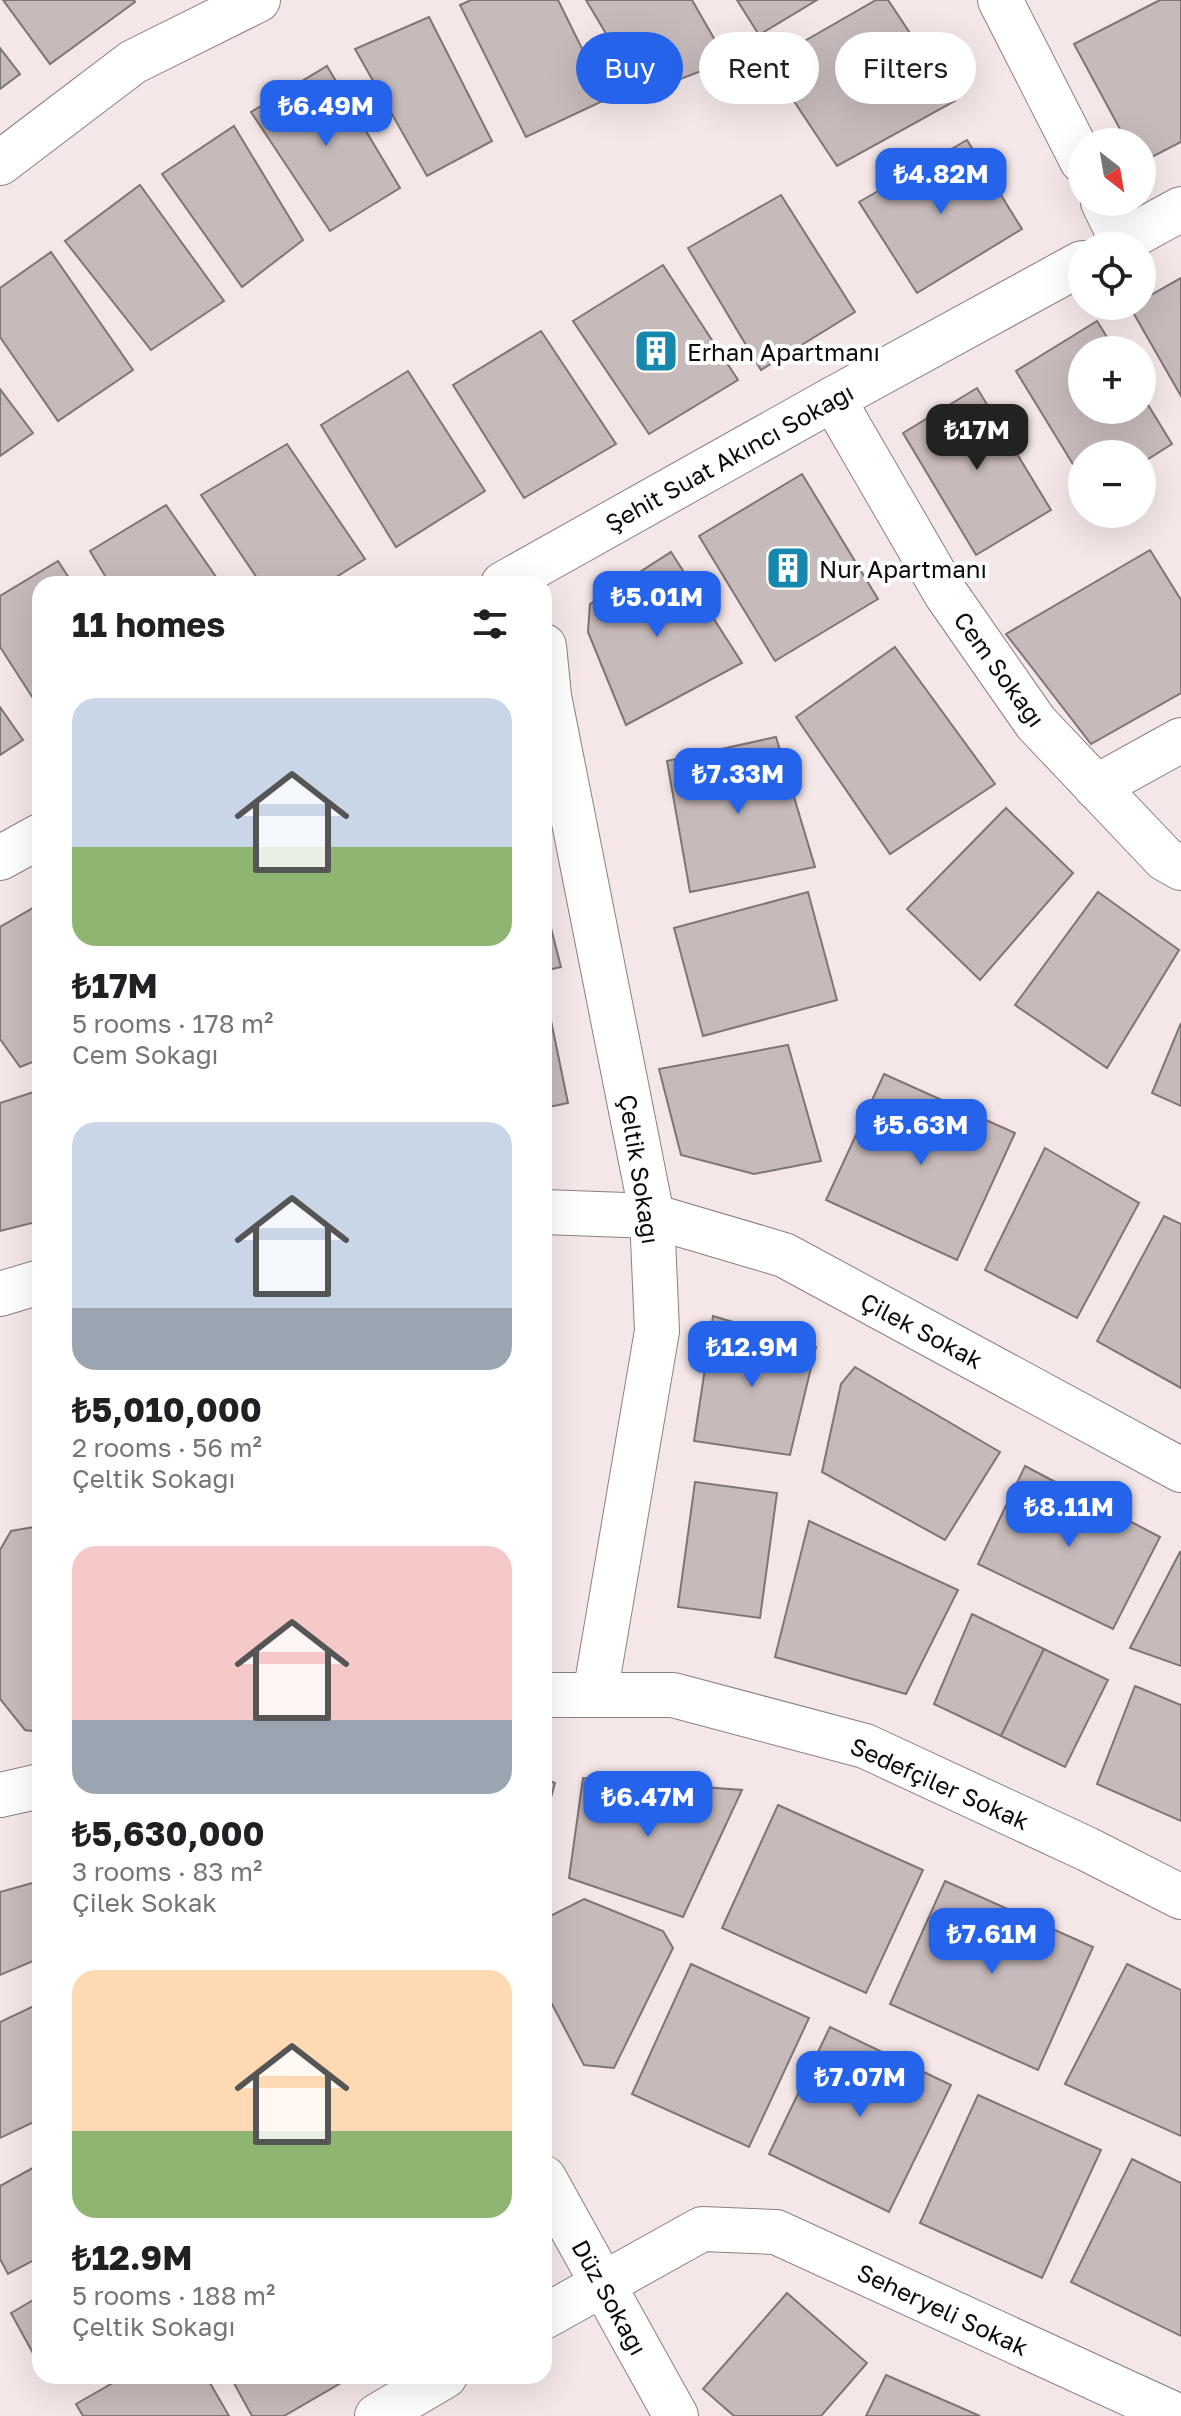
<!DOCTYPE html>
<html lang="en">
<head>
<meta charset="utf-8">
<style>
	:root { --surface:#fff; --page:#f2f2f2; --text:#202124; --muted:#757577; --accent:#2563eb }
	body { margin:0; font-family:"Golos Text",sans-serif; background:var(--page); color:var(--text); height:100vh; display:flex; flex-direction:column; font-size:30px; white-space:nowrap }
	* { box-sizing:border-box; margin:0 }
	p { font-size:26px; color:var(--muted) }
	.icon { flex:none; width:44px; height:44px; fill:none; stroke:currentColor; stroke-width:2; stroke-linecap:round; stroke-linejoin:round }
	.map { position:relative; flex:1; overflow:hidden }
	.drawer { position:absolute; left:32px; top:576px; width:520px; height:1808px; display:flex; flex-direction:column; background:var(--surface); border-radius:24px; box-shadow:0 8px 32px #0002 }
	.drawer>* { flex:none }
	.top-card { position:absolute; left:576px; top:32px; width:484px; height:72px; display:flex; gap:16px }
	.needle { width:52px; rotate:149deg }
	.tools { position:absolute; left:1068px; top:128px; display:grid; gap:16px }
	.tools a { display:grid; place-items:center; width:88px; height:88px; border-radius:50%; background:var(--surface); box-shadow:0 8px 32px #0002; font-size:40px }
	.price { position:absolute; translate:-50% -68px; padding:0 18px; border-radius:16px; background:var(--accent); color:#fff; font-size:26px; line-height:52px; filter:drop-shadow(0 2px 4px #0008) }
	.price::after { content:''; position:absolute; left:50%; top:48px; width:24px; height:18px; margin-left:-12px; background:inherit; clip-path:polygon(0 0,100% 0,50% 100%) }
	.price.on { background:#222; color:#fff }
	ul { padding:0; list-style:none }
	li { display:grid; align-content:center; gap:16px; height:424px; padding:0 40px }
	li span { display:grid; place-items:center; height:248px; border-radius:24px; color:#555 }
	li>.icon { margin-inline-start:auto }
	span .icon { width:144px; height:144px; fill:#fffc; stroke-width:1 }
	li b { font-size:34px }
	h2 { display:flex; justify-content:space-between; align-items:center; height:96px; padding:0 40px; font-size:34px }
	.pill { padding:0 28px; border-radius:36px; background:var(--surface); box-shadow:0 8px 32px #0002; font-size:28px; line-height:72px }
	.pill.on { background:var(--accent); color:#fff }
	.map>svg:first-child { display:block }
	.building { fill:#c7baba; stroke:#807575; stroke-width:2 }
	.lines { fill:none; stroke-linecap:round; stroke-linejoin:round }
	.minor-casing { stroke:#8b7f80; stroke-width:46 }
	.minor { stroke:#fff; stroke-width:44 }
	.labels { text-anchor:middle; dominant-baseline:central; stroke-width:8; stroke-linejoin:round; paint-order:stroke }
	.poi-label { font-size:24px; fill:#0f0b0b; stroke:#fff; text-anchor:start }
	.street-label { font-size:24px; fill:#0f0b0b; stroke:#fff }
</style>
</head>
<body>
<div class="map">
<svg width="1181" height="2416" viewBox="0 0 1181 2416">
	<rect width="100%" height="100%" fill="#f5e7e8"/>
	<!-- building -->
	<g class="building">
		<polygon points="3,0 134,0 135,2 50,64"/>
		<polygon points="471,0 558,0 607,99 526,137 460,5"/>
		<polygon points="586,0 692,0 727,61 642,94"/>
		<polygon points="737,0 817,0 759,35"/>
		<polygon points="876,0 888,0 955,101 837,166 768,62"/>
		<polygon points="1160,0 1181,0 1181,142 1142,162 1142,142 1127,142 1074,44"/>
		<polygon points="429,17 492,141 427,176 355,49"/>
		<polygon points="0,48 20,74 0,89"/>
		<polygon points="327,66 400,188 330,231 251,112"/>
		<polygon points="234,126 303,240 242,287 162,174"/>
		<polygon points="967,140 1022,229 917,293 859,202"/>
		<polygon points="140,185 224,301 151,350 65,241"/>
		<polygon points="781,195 855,312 761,370 688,248"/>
		<polygon points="51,252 133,370 58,421 0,337 0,288"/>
		<polygon points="663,265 738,380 649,434 573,321"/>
		<polygon points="1181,278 1181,396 1130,307 1142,306 1142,300"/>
		<polygon points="1097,321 1115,350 1082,350 1082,410 1142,410 1142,395 1172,444 1142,463 1142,454 1082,454 1082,479 1016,371"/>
		<polygon points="541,331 616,444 524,498 453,385"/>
		<polygon points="408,371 485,491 396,547 321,425"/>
		<polygon points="977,388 1051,510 976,555 903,433"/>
		<polygon points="0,389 33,433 0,456"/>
		<polygon points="287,444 365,559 325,584 261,584 201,495"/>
		<polygon points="802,474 878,599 775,661 699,536"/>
		<polygon points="166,505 221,584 110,584 90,551"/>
		<polygon points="1150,550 1181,600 1181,693 1091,744 1006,634"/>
		<polygon points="671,552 742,663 626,725 588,632 590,604"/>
		<polygon points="58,561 73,584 40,584 40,709 0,647 0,596"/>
		<polygon points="895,647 995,784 890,854 796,717"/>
		<polygon points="0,707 23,740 0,755"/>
		<polygon points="776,737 815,867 690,892 667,761"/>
		<polygon points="1006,808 1073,873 980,980 907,909"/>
		<polygon points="808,892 837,1000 703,1036 674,928"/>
		<polygon points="1098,892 1179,950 1107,1068 1015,1005"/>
		<polygon points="544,901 561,967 544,971"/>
		<polygon points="40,904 40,1059 20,1067 0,1039 0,927"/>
		<polygon points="548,1006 568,1103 544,1108 544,1007"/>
		<polygon points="1181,1023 1181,1106 1152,1093"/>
		<polygon points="788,1045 821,1161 754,1174 681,1155 659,1069"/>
		<polygon points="884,1074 1015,1133 957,1260 826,1200"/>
		<polygon points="40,1090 40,1221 0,1231 0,1103"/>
		<polygon points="1045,1148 1139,1203 1077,1318 985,1270"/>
		<polygon points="1164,1216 1181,1224 1181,1388 1097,1341"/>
		<polygon points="713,1316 816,1347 790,1455 694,1441"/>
		<polygon points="855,1367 1000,1452 945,1540 822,1472 841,1384"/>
		<polygon points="1025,1466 1160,1537 1113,1629 978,1564"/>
		<polygon points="695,1482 777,1493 760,1618 678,1607"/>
		<polygon points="809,1521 958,1590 906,1694 775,1657"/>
		<polygon points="40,1526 40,1732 25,1730 0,1699 0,1550 11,1531"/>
		<polygon points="1180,1552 1181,1553 1181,1666 1130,1648"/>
		<polygon points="972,1614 1044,1649 1001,1736 934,1704"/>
		<polygon points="1044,1649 1108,1680 1065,1767 1001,1736"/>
		<polygon points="1135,1686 1181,1705 1181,1821 1097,1784"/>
		<polygon points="544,1778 555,1783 544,1823"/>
		<polygon points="583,1778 742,1790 683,1917 569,1878"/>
		<polygon points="778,1805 923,1870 866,1993 722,1928"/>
		<polygon points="945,1881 1093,1947 1038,2070 890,2004"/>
		<polygon points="36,1882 40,1894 40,1958 0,1975 0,1892"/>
		<polygon points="584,1899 663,1931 673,1948 614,2068 584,2065 544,1989 544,1919"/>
		<polygon points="691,1964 809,2018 749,2147 632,2094"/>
		<polygon points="1127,1964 1181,1990 1181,2136 1065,2084"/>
		<polygon points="40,2003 40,2119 0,2138 0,2022"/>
		<polygon points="830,2027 951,2085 889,2212 769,2154"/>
		<polygon points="978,2095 1101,2150 1042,2278 920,2223"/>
		<polygon points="1132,2159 1181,2183 1181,2336 1071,2282"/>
		<polygon points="40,2164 40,2257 8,2274 0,2259 0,2186"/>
		<polygon points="787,2293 867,2363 821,2416 734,2416 703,2389"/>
		<polygon points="40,2296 40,2366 11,2313"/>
		<polygon points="886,2375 980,2416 866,2416"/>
		<polygon points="125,2376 206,2376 229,2416 83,2416 76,2404"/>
		<polygon points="230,2376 353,2376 284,2416 252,2416"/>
	</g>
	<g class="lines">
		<!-- minor casing -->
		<g class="minor-casing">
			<g id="minor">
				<polyline points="1000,0 1082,161"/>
				<polyline points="0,163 133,62 258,0"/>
				<polyline points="1103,202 1122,241"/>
				<polyline points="1114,246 1181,209"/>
				<polyline points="833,399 946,594 1036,723 1165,859 1181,868"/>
				<polyline points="503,584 833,399 1082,263"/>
				<polyline points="544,646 549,696 652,1216 657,1331 595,1695"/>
				<polyline points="1096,787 1181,740"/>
				<polyline points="0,858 40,836"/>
				<polyline points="544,1212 652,1216 784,1255 1181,1470"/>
				<polyline points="0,1294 40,1282"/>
				<polyline points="544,1695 673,1695 865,1746 1087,1849 1181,1897"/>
				<polyline points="0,1795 40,1786"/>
				<polyline points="544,2178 676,2416"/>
				<polyline points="544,2317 702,2229 776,2232 1178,2416"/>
				<polyline points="377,2416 445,2376"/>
			</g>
		</g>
		<!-- minor -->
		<use href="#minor" class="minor"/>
	</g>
	<!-- icons -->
	<defs>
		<g id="building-square" transform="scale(2.3)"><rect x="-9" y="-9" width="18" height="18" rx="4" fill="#1688ad" stroke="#fff"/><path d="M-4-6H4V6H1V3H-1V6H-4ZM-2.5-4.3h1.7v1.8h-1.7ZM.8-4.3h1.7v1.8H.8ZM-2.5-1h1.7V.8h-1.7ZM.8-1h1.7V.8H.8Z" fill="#fff"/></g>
	</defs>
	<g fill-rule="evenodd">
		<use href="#building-square" x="656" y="351"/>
		<use href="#building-square" x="788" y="568"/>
	</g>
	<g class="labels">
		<!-- poi labels -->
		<g class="poi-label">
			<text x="687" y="351">Erhan Apartmanı</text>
			<text x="819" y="568">Nur Apartmanı</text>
		</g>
		<!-- street labels -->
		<g class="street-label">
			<text transform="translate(729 457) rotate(-29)">Şehit Suat Akıncı Sokağı</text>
			<text transform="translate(1000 669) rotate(54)">Cem Sokağı</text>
			<text transform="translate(640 1169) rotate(81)">Çeltik Sokağı</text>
			<text transform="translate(922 1330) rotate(28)">Çilek Sokak</text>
			<text transform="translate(940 1783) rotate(24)">Sedefçiler Sokak</text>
			<text transform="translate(610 2297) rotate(61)">Düz Sokağı</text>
			<text transform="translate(943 2309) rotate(25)">Seheryeli Sokak</text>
		</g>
	</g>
</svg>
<div class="tools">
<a><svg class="needle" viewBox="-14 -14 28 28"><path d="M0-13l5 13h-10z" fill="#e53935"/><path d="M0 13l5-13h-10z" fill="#757577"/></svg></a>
<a><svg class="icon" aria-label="locate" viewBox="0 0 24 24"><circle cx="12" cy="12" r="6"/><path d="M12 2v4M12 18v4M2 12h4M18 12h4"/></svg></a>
<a>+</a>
<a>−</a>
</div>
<b class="price" style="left:326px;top:148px">₺6.49M</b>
<b class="price" style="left:941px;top:216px">₺4.82M</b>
<b class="price on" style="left:977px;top:472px">₺17M</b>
<b class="price" style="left:657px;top:639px">₺5.01M</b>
<b class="price" style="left:738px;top:816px">₺7.33M</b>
<b class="price" style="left:921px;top:1167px">₺5.63M</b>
<b class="price" style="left:752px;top:1389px">₺12.9M</b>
<b class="price" style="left:1069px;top:1549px">₺8.11M</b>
<b class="price" style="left:648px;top:1839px">₺6.47M</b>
<b class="price" style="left:992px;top:1976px">₺7.61M</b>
<b class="price" style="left:860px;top:2119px">₺7.07M</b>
<div class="top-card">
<a class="pill on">Buy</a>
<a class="pill">Rent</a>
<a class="pill">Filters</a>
</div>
<section class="drawer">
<h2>11 homes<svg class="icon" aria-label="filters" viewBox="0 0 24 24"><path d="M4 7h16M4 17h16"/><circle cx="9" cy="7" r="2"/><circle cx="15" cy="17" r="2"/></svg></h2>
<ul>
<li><span style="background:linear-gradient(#c9d6e8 60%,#8fb573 0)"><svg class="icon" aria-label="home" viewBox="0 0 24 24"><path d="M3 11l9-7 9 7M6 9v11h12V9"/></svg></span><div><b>₺17M</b><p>5 rooms · 178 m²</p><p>Cem Sokağı</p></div></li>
<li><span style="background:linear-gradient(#c9d6e8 75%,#9aa5b1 0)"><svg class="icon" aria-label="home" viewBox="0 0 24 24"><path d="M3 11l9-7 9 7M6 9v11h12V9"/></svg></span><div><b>₺5,010,000</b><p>2 rooms · 56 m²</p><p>Çeltik Sokağı</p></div></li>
<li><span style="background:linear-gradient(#f6c9c9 70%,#9aa5b1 0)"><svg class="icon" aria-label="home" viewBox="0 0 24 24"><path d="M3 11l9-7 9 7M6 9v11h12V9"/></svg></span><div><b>₺5,630,000</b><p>3 rooms · 83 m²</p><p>Çilek Sokak</p></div></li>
<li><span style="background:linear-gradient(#ffd9b3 65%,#8fb573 0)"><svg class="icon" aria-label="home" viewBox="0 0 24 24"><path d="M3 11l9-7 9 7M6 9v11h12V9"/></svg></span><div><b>₺12.9M</b><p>5 rooms · 188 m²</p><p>Çeltik Sokağı</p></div></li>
</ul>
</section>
</div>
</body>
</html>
